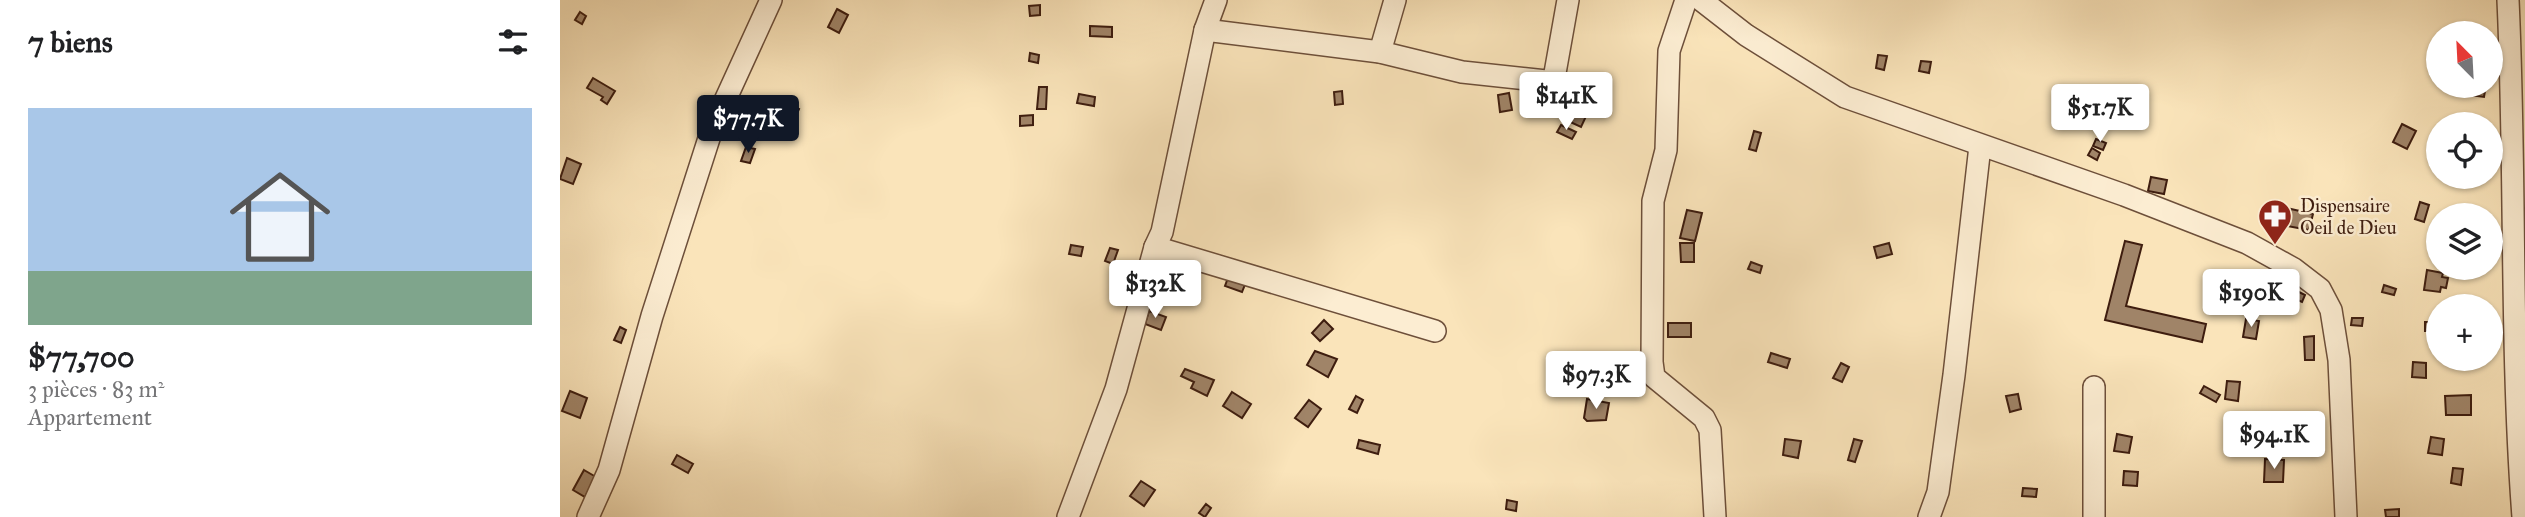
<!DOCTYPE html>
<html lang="fr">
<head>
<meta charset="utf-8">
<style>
	:root { --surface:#fff; --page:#f6f6f6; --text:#202124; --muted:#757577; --accent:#111827 }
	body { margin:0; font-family:"IM FELL Great Primer",serif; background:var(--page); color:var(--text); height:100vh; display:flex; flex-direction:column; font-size:26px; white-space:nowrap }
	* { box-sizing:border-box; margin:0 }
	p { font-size:23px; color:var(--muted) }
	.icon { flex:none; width:38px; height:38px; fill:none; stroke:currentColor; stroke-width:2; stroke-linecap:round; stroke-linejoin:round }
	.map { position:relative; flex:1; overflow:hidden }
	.sheet { display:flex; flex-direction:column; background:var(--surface); width:560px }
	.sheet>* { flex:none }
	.needle { width:46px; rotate:336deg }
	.tools { position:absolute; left:1866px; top:21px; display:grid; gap:14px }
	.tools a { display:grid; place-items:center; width:77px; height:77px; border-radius:50%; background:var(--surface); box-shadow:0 2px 5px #0004; font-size:35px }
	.price { position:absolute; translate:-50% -60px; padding:0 16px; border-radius:7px; background:#fff; color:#222; font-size:23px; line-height:46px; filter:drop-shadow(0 2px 4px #0008) }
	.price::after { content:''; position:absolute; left:50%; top:42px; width:21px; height:16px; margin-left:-10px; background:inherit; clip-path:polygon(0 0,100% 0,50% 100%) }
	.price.selected { background:var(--accent); color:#fff }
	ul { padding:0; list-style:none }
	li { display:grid; align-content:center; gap:14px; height:371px; padding:0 28px }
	li span { display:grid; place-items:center; height:217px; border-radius:0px; color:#555 }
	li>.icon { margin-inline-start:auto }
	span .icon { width:126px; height:126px; fill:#fffc; stroke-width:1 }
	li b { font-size:30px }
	h2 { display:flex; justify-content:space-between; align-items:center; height:84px; padding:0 28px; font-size:30px }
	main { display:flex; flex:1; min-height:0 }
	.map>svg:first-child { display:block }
	.building { fill:#a08468; stroke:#3e1d0f; stroke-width:2 }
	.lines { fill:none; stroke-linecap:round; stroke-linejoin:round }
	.street-casing { stroke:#6d4f3a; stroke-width:24 }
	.street { stroke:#fcedd2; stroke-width:21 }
	.labels { text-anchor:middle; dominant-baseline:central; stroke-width:5; stroke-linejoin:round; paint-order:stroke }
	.poi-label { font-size:19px; fill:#3e1d0f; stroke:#fcedd2; text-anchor:start }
</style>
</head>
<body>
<main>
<section class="sheet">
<h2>7 biens<svg class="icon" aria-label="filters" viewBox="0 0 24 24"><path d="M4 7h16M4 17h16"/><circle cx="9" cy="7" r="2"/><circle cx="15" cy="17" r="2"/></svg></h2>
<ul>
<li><span style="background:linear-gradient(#a9c7e8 75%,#7fa58c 0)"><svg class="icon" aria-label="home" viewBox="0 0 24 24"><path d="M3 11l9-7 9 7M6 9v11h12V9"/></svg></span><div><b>$77,700</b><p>3 pièces · 83 m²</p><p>Appartement</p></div></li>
</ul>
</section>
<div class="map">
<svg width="1965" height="517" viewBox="0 0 1965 517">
	<rect width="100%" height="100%" fill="#fae4ba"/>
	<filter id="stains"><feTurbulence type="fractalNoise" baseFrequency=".00286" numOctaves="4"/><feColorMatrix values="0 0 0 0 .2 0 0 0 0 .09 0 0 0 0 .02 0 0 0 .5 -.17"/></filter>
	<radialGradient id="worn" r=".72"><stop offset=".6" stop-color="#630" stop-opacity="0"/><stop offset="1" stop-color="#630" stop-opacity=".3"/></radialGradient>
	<!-- building -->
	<g class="building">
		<polygon points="480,5 480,15 470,16 469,6"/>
		<polygon points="277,9 288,15 279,33 268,27"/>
		<polygon points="20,12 26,16 22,24 15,20"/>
		<polygon points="530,26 552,27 552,37 530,36"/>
		<polygon points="470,53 479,55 478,63 469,61"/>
		<polygon points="1318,55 1327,56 1324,70 1316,68"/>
		<polygon points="1361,61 1371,62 1369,73 1359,71"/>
		<polygon points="33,78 55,91 47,104 41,100 43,97 27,88"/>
		<polygon points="479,87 487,87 486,109 477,109"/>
		<polygon points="1910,88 1925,91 1924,97 1909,95"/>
		<polygon points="782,91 783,104 775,105 774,92"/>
		<polygon points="949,93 952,110 940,112 938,95"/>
		<polygon points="519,94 535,97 534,106 517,103"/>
		<polygon points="230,105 239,109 232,125 223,121"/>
		<polygon points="1014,106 1028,112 1021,127 1006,120"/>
		<polygon points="473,115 473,125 460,126 460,116"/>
		<polygon points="1842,124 1856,131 1847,149 1833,142"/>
		<polygon points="1001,125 1016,132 1012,139 997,132"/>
		<polygon points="1194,131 1201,133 1196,151 1189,149"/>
		<polygon points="1536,139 1546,143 1543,150 1533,146"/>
		<polygon points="186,147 195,149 190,163 181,161"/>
		<polygon points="1532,148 1540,153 1537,160 1528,155"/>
		<polygon points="7,158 21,164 13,184 0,179"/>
		<polygon points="1591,177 1607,180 1604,194 1588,191"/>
		<polygon points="1860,202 1869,205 1864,222 1855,219"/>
		<polygon points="1731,209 1753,214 1749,230 1727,226"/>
		<polygon points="1127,210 1142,213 1135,241 1120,238"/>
		<polygon points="1565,241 1582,245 1566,306 1646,324 1642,342 1545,320"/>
		<polygon points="1120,243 1134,243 1134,262 1121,262"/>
		<polygon points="1329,243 1332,254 1317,258 1314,247"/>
		<polygon points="511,245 523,247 521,256 509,254"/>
		<polygon points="550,248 558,250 553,264 545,261"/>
		<polygon points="1191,262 1202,266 1200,273 1188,269"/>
		<polygon points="1867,270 1883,273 1882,277 1888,278 1886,288 1881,287 1880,292 1864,290"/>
		<polygon points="669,275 686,282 682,292 665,286"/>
		<polygon points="1824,285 1836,289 1834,295 1822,292"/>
		<polygon points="1731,288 1745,295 1742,302 1728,296"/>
		<polygon points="589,311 606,317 601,330 585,324"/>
		<polygon points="1792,318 1803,318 1802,326 1791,325"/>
		<polygon points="1686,319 1699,321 1696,339 1683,337"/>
		<polygon points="764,320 773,329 760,341 752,333"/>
		<rect x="1865" y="322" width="13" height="9"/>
		<rect x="1108" y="323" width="23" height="14"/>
		<polygon points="60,327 66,330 61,343 54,340"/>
		<polygon points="1754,336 1754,360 1745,360 1744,337"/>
		<polygon points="755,351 777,359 768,377 747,365"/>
		<polygon points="1211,353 1230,359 1227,368 1208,362"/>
		<polygon points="1853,362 1866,363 1866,378 1852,377"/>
		<polygon points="1281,363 1289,367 1282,382 1273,378"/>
		<polygon points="625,369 654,380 647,396 631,388 634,382 621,376"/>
		<polygon points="1667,381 1680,382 1678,401 1665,399"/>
		<polygon points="1644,386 1660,395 1656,402 1640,393"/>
		<polygon points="10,391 27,398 20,418 2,411"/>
		<polygon points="672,392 691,404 682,418 663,406"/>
		<polygon points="1458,394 1461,409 1450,412 1446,396"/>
		<polygon points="1911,395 1911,415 1886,415 1885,396"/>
		<polygon points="796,396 803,400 797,413 789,409"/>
		<polygon points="1027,399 1049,403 1046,420 1027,421 1024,418"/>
		<polygon points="749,400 761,409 748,427 735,418"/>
		<polygon points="1736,433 1751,433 1750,456 1735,455"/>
		<polygon points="1557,434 1572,437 1569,453 1554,451"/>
		<polygon points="1871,437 1884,439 1882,455 1868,453"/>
		<polygon points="1225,439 1241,441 1238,458 1223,455"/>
		<polygon points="1294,439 1302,441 1295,462 1288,460"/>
		<polygon points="799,440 820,445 818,454 797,448"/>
		<polygon points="117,455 133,464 128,473 112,464"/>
		<polygon points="1705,459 1724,460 1723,482 1704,482"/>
		<polygon points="1893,468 1903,469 1901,485 1891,483"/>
		<polygon points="24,470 36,477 25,497 13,490"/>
		<polygon points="1564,471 1578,472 1577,486 1563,485"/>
		<polygon points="581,481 595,490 584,506 570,496"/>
		<polygon points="1463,488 1477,489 1476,497 1462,496"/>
		<polygon points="947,500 957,502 956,511 946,509"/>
		<polygon points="646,504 651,508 645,517 639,513"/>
		<polygon points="1839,509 1839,517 1826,517 1825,510"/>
	</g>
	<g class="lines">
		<!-- street casing -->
		<g class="street-casing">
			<g id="street">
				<polyline points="1126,0 1109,51 1106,150 1093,201 1092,362 1094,377 1144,418 1150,430 1155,517"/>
				<polyline points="1141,0 1186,35 1285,97 1564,195 1687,243 1734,269 1760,289 1771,310 1779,360 1786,517"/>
				<path d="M1948,0C1956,172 1950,345 1963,517"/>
				<polyline points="645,30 820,52 902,72 986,81 992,79 995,73 1008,0"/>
				<polyline points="820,52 835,0"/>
				<polyline points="595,247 875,331"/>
				<polyline points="28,517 49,470 92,316 152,129 211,0"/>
				<polyline points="508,517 556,389 595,247 602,232 645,30 656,0"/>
				<polyline points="1369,517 1378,492 1394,375 1420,146"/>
				<polyline points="1534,517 1534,387"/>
			</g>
		</g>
		<!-- street -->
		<use href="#street" class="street"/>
	</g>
	<!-- icons -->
	<defs>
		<g id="pharmacy-pin" transform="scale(1.75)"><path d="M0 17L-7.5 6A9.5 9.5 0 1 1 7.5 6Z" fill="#8f2418" stroke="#fcedd2"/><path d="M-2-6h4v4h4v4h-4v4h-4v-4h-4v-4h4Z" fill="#fff"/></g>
	</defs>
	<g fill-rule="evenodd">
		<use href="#pharmacy-pin" x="1715" y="216"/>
	</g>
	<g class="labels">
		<!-- poi labels -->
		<g class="poi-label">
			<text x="1740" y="205">Dispensaire<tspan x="1740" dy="22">Oeil de Dieu</tspan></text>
		</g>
	</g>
	<rect width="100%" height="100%" filter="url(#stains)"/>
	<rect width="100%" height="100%" fill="url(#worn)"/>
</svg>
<div class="tools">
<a><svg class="needle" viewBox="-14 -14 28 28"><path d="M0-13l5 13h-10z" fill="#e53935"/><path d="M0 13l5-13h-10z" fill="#757577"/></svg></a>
<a><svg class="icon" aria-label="locate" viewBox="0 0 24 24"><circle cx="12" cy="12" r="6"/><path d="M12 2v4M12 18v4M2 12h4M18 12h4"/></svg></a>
<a><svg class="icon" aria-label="layers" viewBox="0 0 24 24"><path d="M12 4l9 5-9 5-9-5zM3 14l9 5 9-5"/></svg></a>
<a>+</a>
</div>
<b class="price" style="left:1006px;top:132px">$141K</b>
<b class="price" style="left:1540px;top:144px">$51.7K</b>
<b class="price selected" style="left:188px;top:155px">$77.7K</b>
<b class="price" style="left:595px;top:320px">$132K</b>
<b class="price" style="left:1691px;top:329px">$190K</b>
<b class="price" style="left:1036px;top:411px">$97.3K</b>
<b class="price" style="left:1714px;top:471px">$94.1K</b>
</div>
</main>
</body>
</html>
